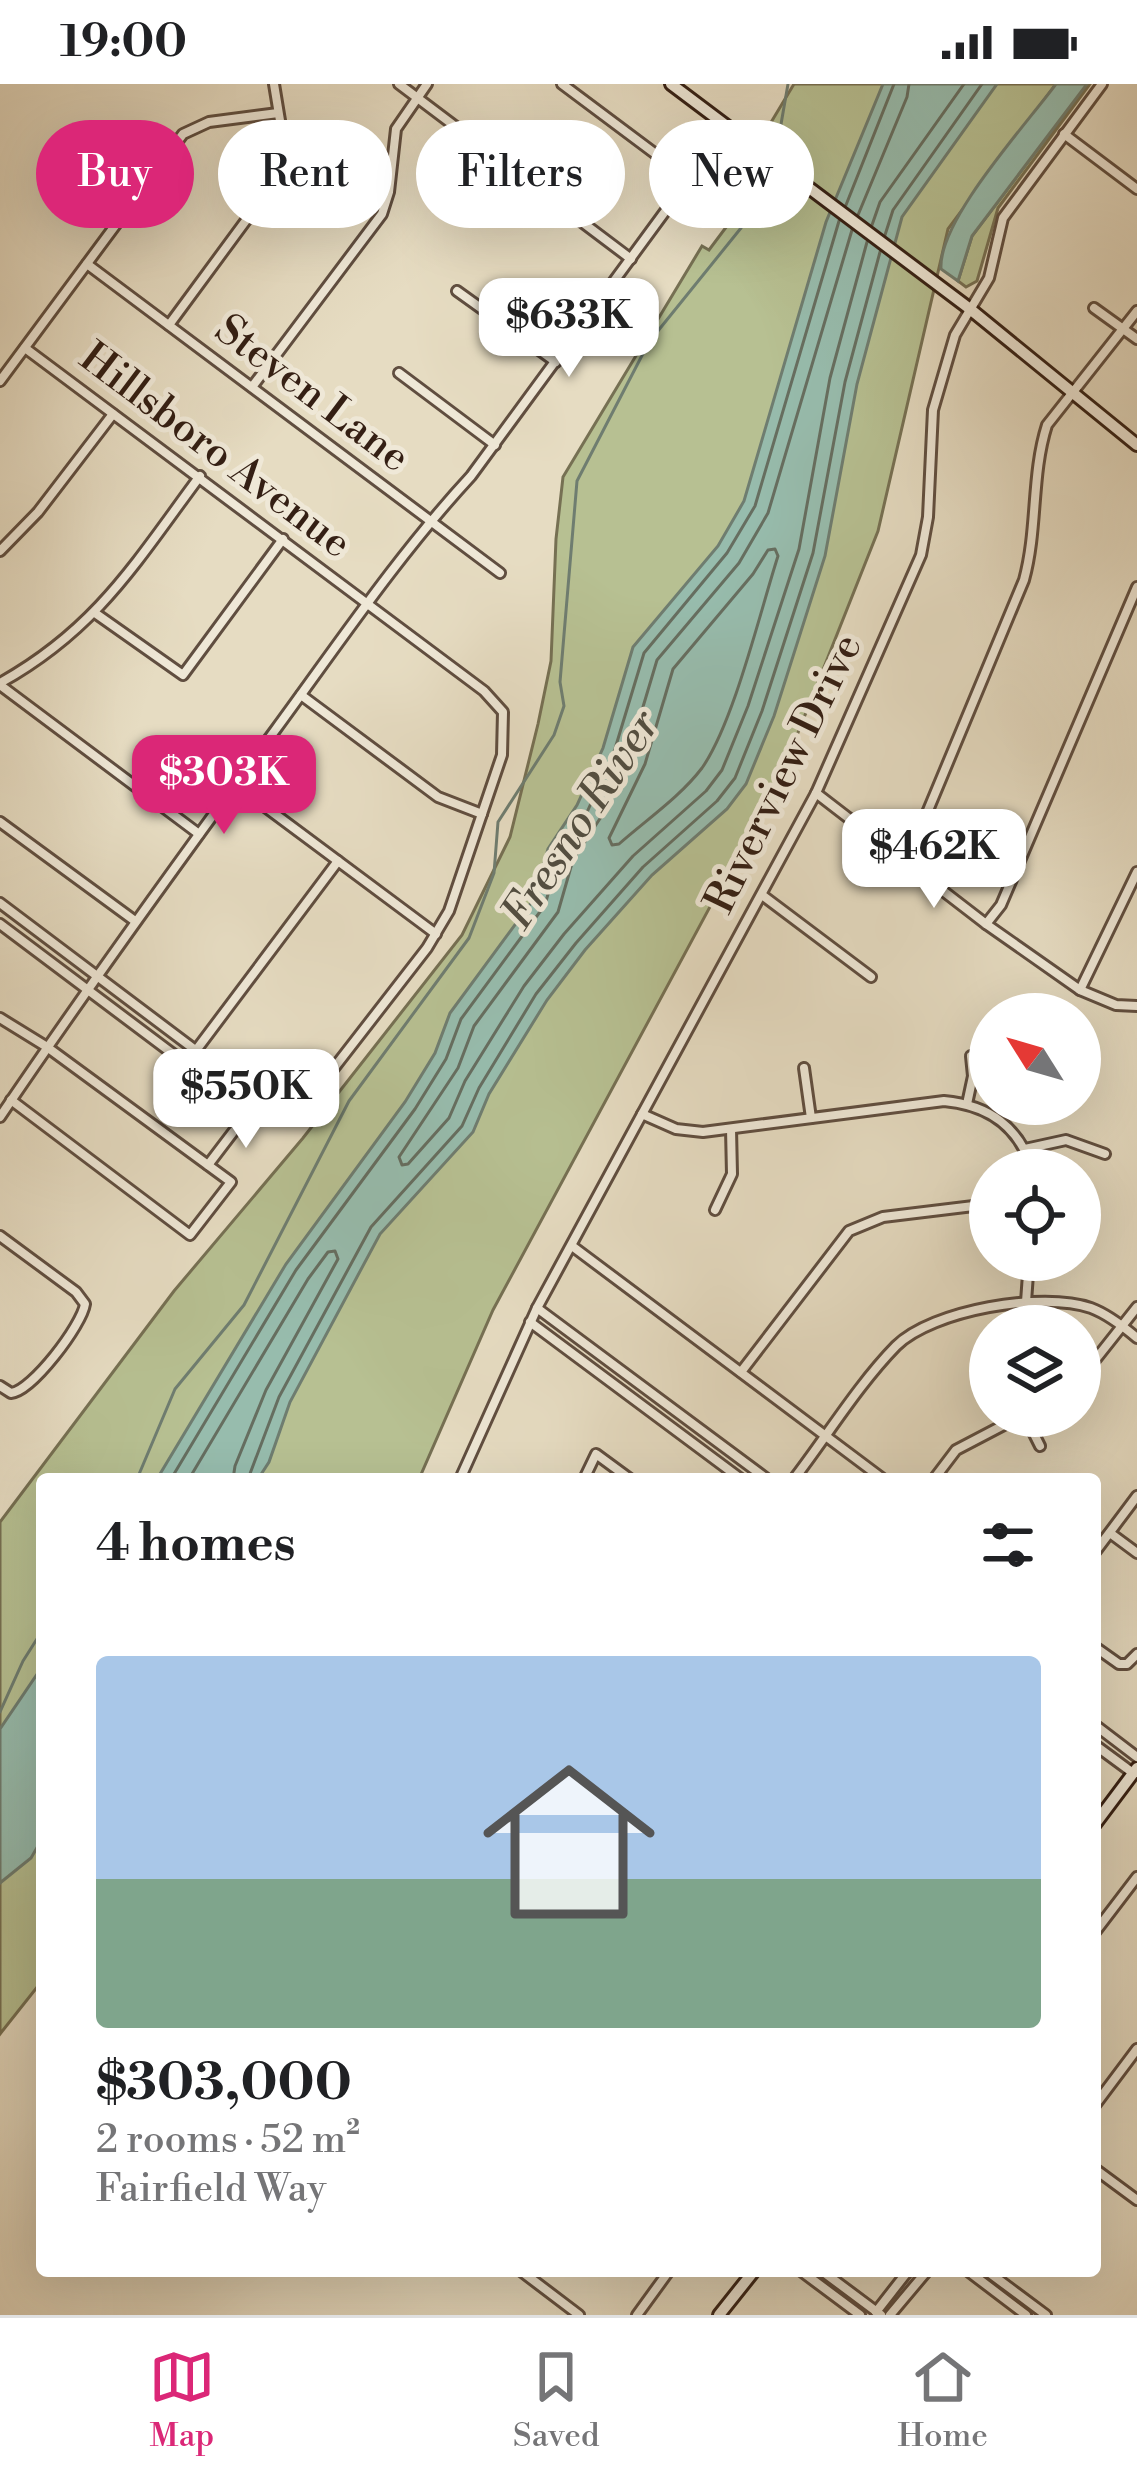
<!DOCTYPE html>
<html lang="en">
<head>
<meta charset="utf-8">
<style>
	:root { --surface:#fff; --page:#f2f2f2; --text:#202124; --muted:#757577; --line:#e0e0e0; --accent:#db2777 }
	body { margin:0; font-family:"Libre Bodoni",serif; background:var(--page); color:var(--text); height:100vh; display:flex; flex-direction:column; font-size:45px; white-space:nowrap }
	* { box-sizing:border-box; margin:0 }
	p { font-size:39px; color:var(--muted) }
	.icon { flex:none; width:66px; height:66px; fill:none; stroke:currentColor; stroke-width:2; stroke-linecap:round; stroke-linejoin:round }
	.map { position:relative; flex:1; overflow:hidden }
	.sheet { position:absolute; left:36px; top:1389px; width:1065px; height:804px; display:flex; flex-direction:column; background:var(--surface); border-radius:12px; box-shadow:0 12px 48px #0002 }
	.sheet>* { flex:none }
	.banner { position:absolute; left:36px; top:36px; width:1065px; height:108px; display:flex; gap:24px }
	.needle { width:78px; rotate:307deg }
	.tools { position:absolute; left:969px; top:909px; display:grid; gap:24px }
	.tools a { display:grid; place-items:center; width:132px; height:132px; border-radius:50%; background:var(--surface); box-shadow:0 12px 48px #0002; font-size:60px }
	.price { position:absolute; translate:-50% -102px; padding:0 27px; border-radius:24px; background:#fff; color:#222; font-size:39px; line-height:78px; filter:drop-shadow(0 3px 6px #0008) }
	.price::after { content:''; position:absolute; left:50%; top:72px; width:36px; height:27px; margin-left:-18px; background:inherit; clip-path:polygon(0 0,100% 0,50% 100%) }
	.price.on { background:var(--accent); color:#fff }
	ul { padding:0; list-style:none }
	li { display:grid; align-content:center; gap:24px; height:636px; padding:0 60px }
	li span { display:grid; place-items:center; height:372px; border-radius:12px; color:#555 }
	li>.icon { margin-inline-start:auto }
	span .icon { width:216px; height:216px; fill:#fffc; stroke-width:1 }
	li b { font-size:51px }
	h2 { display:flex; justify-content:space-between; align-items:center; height:144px; padding:0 60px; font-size:51px }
	.tag { padding:0 42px; border-radius:54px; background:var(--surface); box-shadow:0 12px 48px #0002; font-size:42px; line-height:108px }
	.tag.on { background:var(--accent); color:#fff }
	.status { display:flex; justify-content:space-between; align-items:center; height:84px; padding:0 60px; background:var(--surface); direction:ltr }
	.status svg { height:33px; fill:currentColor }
	.dock { display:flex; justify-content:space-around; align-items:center; height:168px; border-top:3px solid var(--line); background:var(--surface); font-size:33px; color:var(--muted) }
	.dock a { display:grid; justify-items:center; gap:6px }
	.dock .on { color:var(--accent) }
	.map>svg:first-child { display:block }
	.green { fill:#b7c092; stroke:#767053; stroke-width:3 }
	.water { fill:#97bcad; stroke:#6f7d70; stroke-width:3 }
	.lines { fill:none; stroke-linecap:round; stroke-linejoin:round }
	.shore { stroke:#666e60; stroke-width:3 }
	.stream { stroke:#6f7d70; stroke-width:3 }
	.street-casing { stroke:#604e40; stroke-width:14 }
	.secondary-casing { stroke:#341f14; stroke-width:16 }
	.street { stroke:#efe8d7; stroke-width:8 }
	.secondary { stroke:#efe8d7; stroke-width:10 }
	.labels { text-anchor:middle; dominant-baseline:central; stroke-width:10; stroke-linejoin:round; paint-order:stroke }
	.street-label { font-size:42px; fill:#341f14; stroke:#efe8d7 }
	.water-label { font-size:45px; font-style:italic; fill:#524e42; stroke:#efe8d7 }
</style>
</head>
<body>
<div class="status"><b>19:00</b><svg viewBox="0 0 49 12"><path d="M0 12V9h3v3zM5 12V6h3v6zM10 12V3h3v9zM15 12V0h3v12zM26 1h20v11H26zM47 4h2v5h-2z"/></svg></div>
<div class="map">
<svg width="1137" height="2231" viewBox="0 0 1137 2231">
	<rect width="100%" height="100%" fill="#e6dcc2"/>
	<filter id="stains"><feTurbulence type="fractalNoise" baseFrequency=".00167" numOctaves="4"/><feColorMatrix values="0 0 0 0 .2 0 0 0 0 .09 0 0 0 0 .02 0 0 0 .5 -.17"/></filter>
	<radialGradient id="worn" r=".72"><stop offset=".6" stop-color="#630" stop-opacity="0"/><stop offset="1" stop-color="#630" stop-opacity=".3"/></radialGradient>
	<!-- green -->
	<g class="green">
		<polygon points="794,0 1056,0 948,145 878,447 782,689 493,1226 419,1395 42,1395 42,1897 0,1950 0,1438 174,1207 303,1054 462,851 510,753 538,640 551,577 556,455 563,393 702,162 709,166 751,110 759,82 758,60"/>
		<polygon points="1087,0 1090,0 998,124 977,197 966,203 958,197 972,152"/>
	</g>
	<!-- water -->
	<g class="water">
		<polygon points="883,0 997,0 902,133 857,300 825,472 774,632 746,700 727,725 652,791 585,866 547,916 489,1010 473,1048 380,1150 290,1318 269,1378 258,1395 157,1395 286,1180 405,1018 435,969 450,929 534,815 548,765 577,721 603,664 633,563 718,462 744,417 826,138"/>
		<path d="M1056,0H1087L972,152L958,197L941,185C938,137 1024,43 1056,0Z"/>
		<polygon points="42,1583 42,1755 31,1774 0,1799 0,1645"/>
	</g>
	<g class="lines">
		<!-- shore -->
		<g class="shore">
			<polyline points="846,121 894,0"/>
			<polyline points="858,131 907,13 909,0"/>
			<polyline points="872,141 880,118 964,0"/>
			<polyline points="852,146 768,429 739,479 657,576 628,673 601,733 573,776 558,828 474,942 458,984 399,1073 402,1081 408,1080 449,1034 465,997 524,902 564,850 633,772 706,707 722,686 748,622 799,465 830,294 867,158"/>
			<polyline points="885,151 893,126 982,0"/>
			<path d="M775,465L778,472C760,528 734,638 702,684C680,713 646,736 619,760L612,761L609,754L645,680L673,585L753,490L768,466Z"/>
			<polyline points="171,1395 296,1186 415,1025 446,975 461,935 545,821 559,770 588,726 614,668 644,569 727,469 755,422 839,137"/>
			<polyline points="189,1395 308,1195 328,1168 335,1167 338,1175 266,1306 235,1382 233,1395"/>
			<polyline points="248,1395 279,1313 371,1143 462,1042 479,1004 536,910 576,859 643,783 717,717 735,694 762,627 813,469 845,298 880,168"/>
		</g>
		<!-- stream -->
		<g class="stream">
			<polyline points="776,69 788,0"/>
			<polyline points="137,1395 175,1305 244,1221 349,1017 469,854 494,789 498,738 554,651 564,622 560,598 577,397 649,258 741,144 771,96 773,84"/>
			<polyline points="0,1628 23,1577 42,1547"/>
		</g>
		<!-- street casing -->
		<g class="street-casing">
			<g id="street">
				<polyline points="399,0 631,175"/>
				<polyline points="562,0 689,95"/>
				<polyline points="1064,50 1137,105"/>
				<polyline points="525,129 540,107"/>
				<polyline points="87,180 500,489"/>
				<polyline points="457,207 556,278"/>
				<polyline points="1094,224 1137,255"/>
				<polyline points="169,241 283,86 286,73 274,0"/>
				<polyline points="25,264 484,607 503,628 502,671 449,827 427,864 327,993"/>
				<polyline points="399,289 495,361"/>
				<polyline points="0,297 183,50 209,38 278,29"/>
				<polyline points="252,303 382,130 389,108 396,45 427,0"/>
				<polyline points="0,467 38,428 113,330"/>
				<polyline points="95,529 183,591 283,455"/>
				<path d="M0,599C97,545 136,478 200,392"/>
				<polyline points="0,601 199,750"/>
				<polyline points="301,611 438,713 482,730"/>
				<polyline points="236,701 436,850"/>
				<polyline points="816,709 986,840 1080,906 1116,921 1137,922"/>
				<polyline points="0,738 135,837"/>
				<path d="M900,773L919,748L1024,496C1038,445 1031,391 1047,341L1137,227"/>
				<polyline points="762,811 871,893"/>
				<polyline points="0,819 259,1014 208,1081"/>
				<polyline points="0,840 249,1027"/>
				<polyline points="986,840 1001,821 1137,503"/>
				<polyline points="1080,906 1137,788"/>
				<polyline points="0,934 47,963 231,1098 190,1151 11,1016"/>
				<polyline points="197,965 338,777"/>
				<polyline points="804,984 811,1034"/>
				<polyline points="967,1020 973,992 971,972"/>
				<path d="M642,1030L676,1045L703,1048L944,1017C988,1021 1020,1043 1032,1086"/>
				<path d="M0,1033C89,901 182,773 276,645C339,559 399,470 471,392L727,43"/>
				<polyline points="1025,1065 1066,1056 1105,1070"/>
				<polyline points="715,1126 732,1090 731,1045"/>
				<path d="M0,1152L76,1208L85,1220C82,1241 32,1307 11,1309L0,1302"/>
				<polyline points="572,1162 883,1395"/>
				<polyline points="1026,1218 1029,1176"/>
				<polyline points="537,1224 767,1395"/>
				<polyline points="530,1238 741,1395"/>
				<polyline points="741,1288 849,1147 883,1133 990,1120"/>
				<polyline points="1080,1295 1137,1223"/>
				<polyline points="1025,1332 1040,1362"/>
				<polyline points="460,1395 537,1224 816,709 921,471 928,433 933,326 955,251 989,194 1003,134 1102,0"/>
				<polyline points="584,1395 596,1370 630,1395"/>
				<path d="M794,1395C827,1352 858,1301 896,1262C932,1226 1043,1207 1091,1224C1107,1230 1124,1243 1137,1254"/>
				<polyline points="934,1395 956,1366 1021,1332"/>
				<polyline points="1110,1449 1137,1469"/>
				<polyline points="1095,1468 1137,1412"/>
				<polyline points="1095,1563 1119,1580 1127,1580 1137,1570"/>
				<polyline points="1095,1641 1137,1673"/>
				<polyline points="1095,1661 1133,1689"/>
				<polyline points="1095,1848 1137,1793"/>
				<polyline points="1095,2021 1137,1965"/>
				<polyline points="1095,2085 1137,2116"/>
				<polyline points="521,2187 579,2231"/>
				<polyline points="801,2187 860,2231"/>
				<polyline points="822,2187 881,2231"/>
				<polyline points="968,2187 1026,2231"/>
				<polyline points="987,2187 1046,2231"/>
				<polyline points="876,2228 908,2187"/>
				<polyline points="637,2231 669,2187"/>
				<polyline points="890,2231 927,2187"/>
			</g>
		</g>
		<!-- secondary casing -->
		<g class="secondary-casing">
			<g id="secondary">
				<polyline points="671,0 970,225 1137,361"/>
				<polyline points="1095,1740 1137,1684"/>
				<polyline points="719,2231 754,2187"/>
			</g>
		</g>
		<!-- street -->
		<use href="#street" class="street"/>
		<!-- secondary -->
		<use href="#secondary" class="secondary"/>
	</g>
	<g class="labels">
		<!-- street labels -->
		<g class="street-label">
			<text transform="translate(312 310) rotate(37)">Steven Lane</text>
			<text transform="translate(215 367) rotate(37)">Hillsboro Avenue</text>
			<text transform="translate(784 690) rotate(-64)">Riverview Drive</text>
		</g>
		<!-- water labels -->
		<g class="water-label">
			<text transform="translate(581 736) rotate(-57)">Fresno River</text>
		</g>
	</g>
	<rect width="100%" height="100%" filter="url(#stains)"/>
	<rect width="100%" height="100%" fill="url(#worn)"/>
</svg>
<div class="tools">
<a><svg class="needle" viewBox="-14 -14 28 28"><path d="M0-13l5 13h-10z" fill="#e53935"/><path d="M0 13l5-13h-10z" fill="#757577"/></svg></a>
<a><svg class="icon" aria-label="locate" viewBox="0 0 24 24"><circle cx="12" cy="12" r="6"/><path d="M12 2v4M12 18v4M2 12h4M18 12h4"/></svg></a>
<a><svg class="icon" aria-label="layers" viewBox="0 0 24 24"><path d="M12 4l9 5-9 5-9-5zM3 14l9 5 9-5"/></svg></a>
</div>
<b class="price" style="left:569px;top:296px">$633K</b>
<b class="price on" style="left:224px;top:753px">$303K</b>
<b class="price" style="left:934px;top:827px">$462K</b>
<b class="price" style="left:246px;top:1067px">$550K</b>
<div class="banner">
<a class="tag on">Buy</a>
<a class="tag">Rent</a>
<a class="tag">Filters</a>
<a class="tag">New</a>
</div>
<section class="sheet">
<h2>4 homes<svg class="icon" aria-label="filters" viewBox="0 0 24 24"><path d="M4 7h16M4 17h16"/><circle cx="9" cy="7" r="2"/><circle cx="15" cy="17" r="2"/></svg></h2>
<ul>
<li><span style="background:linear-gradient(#a9c7e8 60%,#7fa58c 0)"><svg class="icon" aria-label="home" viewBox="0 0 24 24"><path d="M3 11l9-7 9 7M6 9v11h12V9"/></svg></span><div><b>$303,000</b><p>2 rooms · 52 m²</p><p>Fairfield Way</p></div></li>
</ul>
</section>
</div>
<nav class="dock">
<a class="on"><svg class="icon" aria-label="map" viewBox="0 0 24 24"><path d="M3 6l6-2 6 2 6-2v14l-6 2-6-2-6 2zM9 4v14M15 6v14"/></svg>Map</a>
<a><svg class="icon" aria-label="saved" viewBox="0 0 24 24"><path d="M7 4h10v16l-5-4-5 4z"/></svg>Saved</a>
<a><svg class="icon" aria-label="home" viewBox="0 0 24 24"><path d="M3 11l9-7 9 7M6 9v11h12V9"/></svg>Home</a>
</nav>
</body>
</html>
